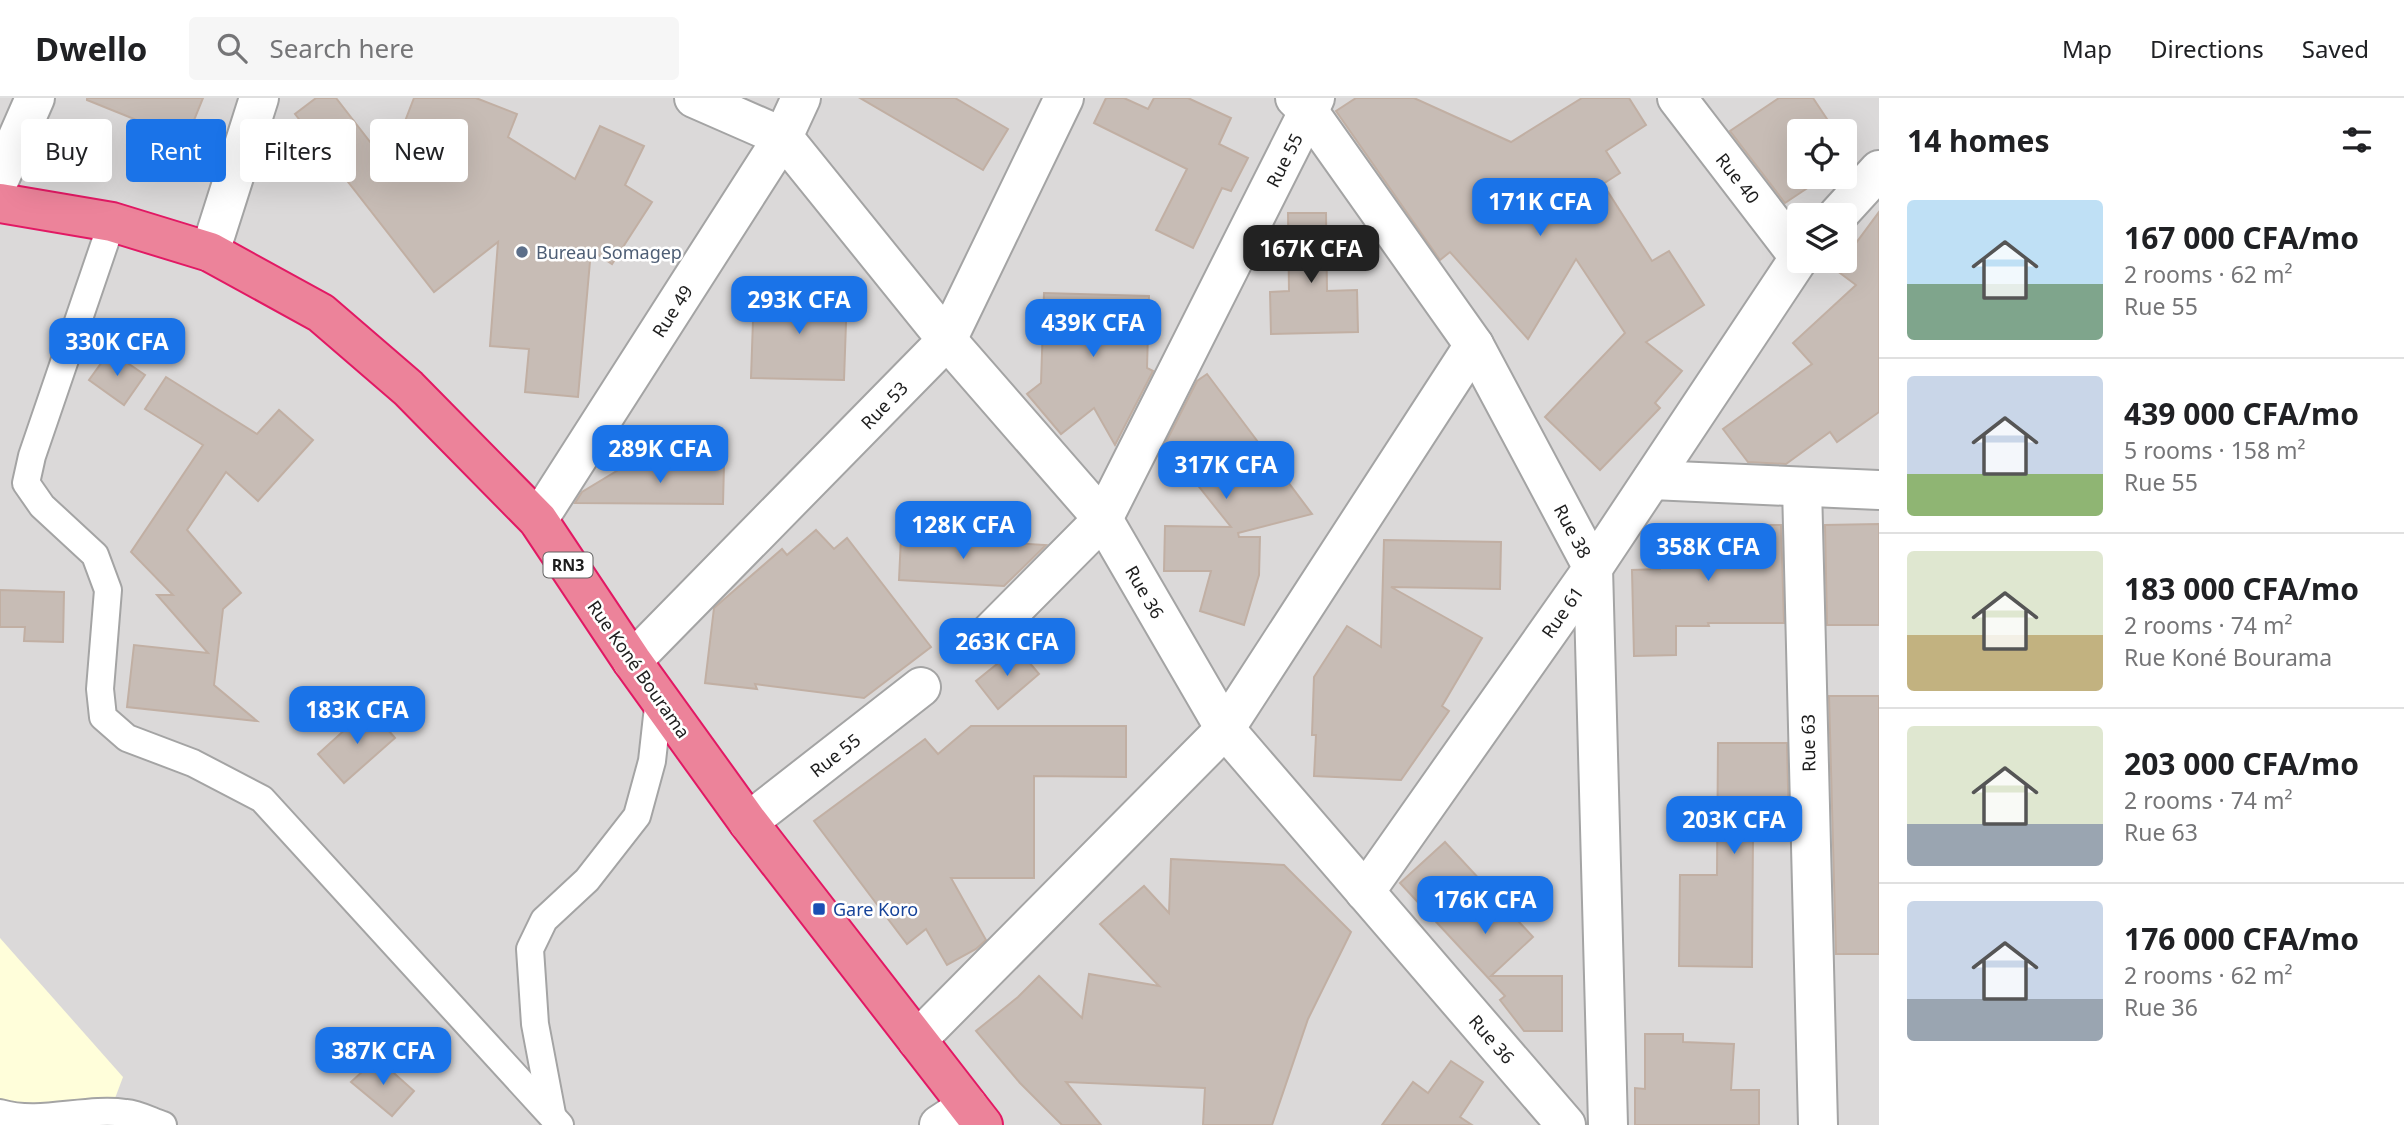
<!DOCTYPE html>
<html lang="en">
<head>
<meta charset="utf-8">
<style>
	:root { --surface:#fff; --page:#f6f6f6; --text:#202124; --muted:#757577; --line:#e0e0e0; --accent:#1a73e8 }
	body { margin:0; font-family:"Noto Sans",sans-serif; background:var(--page); color:var(--text); height:100vh; display:flex; flex-direction:column; font-size:26px; white-space:nowrap }
	* { box-sizing:border-box; margin:0 }
	p { font-size:23px; color:var(--muted) }
	.icon { flex:none; width:38px; height:38px; fill:none; stroke:currentColor; stroke-width:2; stroke-linecap:round; stroke-linejoin:round }
	.map { position:relative; flex:1; overflow:hidden }
	.sheet { display:flex; flex-direction:column; background:var(--surface); width:525px }
	.sheet>* { flex:none }
	.guide { position:absolute; left:21px; top:21px; width:665px; height:63px; display:flex; gap:14px }
	.fabs { position:absolute; left:1787px; top:21px; display:grid; gap:14px }
	.fabs a { display:grid; place-items:center; width:70px; height:70px; border-radius:7px; background:var(--surface); box-shadow:0 7px 28px #0002; font-size:35px }
	.price { position:absolute; translate:-50% -60px; padding:0 16px; border-radius:14px; background:var(--accent); color:#fff; font-size:23px; line-height:46px; filter:drop-shadow(0 2px 4px #0008) }
	.price::after { content:''; position:absolute; left:50%; top:42px; width:21px; height:16px; margin-left:-10px; background:inherit; clip-path:polygon(0 0,100% 0,50% 100%) }
	.price.current { background:#222; color:#fff }
	ul { padding:0; list-style:none }
	li { display:flex; align-items:center; gap:21px; height:175px; padding:0 28px }
	li+li { border-top:2px solid var(--line) }
	li span { display:grid; place-items:center; flex:none; width:196px; height:140px; border-radius:7px; color:#555 }
	li>.icon { margin-inline-start:auto }
	span .icon { width:84px; height:84px; fill:#fffc; stroke-width:1 }
	li b { font-size:30px }
	h2 { display:flex; justify-content:space-between; align-items:center; height:84px; padding:0 28px; font-size:30px }
	.pill { padding:0 24px; border-radius:7px; background:var(--surface); box-shadow:0 7px 28px #0002; font-size:24px; line-height:63px }
	.pill.current { background:var(--accent); color:#fff }
	header { display:flex; align-items:center; gap:42px; box-sizing:border-box; height:98px; padding:0 35px; background:var(--surface); border-bottom:2px solid var(--line) }
	header strong { font-size:33px }
	nav { display:flex; gap:38px; margin-inline-start:auto; font-size:24px }
	.search { width:490px; height:63px; background:var(--page); display:flex; align-items:center; gap:18px; box-sizing:border-box; padding:0 24px; border-radius:7px; color:var(--muted); font-size:26px }
	main { display:flex; flex:1; min-height:0 }
	.map>svg:first-child { display:block }
	.residential { fill:#dbd9d9; fill-rule:evenodd }
	.education { fill:#fffeda }
	.building { fill:#c7bcb5; stroke:#c1afa3; stroke-width:2 }
	.lines { fill:none; stroke-linecap:round; stroke-linejoin:round }
	.lane-casing { stroke:#a4a4a4; stroke-width:30 }
	.street-casing { stroke:#a4a4a4; stroke-width:42 }
	.highway-casing { stroke:#e21964; stroke-width:42 }
	.lane { stroke:#fff; stroke-width:26 }
	.street { stroke:#fff; stroke-width:38 }
	.highway { stroke:#ec839a; stroke-width:38 }
	.service-dot { fill:#5c6f8a; stroke:#fff; stroke-width:2.5 }
	.transit-dot { fill:#1a4fb4; stroke:#fff; stroke-width:2.5 }
	.labels { text-anchor:middle; dominant-baseline:central; stroke-width:5; stroke-linejoin:round; paint-order:stroke }
	.shield { fill:#fff; stroke:#616161; stroke-width:2 }
	.shield-label { font-size:16px; font-weight:bold; fill:#1d1d1d }
	.street-label { font-size:18px; fill:#1d1d1d; stroke:#fff }
	.service-label { font-size:18px; fill:#4e5e75; stroke:#fff; text-anchor:start }
	.transit-label { font-size:18px; fill:#164399; stroke:#fff; text-anchor:start }
</style>
</head>
<body>
<header>
<strong>Dwello</strong>
<div class="search"><svg class="icon" aria-label="search" viewBox="0 0 24 24"><circle cx="10" cy="10" r="6"/><path d="M15 15l6 6"/></svg>Search here</div>
<nav><a>Map</a><a>Directions</a><a>Saved</a></nav>
</header>
<main>
<div class="map">
<svg width="1879" height="1027" viewBox="0 0 1879 1027">
	<rect width="100%" height="100%" fill="#efeae1"/>
	<!-- residential -->
	<path class="residential" d="M0,0H1879V1027H0ZM1799,33H1844V79H1799ZM1799,117H1844V163H1799Z"/>
	<!-- education -->
	<polygon class="education" points="0,840 123,979 105,1027 0,1027"/>
	<!-- building -->
	<g class="building">
		<polygon points="87,0 203,0 186,42 87,2"/>
		<polygon points="316,0 336,0 388,67 414,0 476,0 517,16 508,39 575,81 600,28 644,48 625,87 652,104 612,166 591,152 578,299 525,294 529,251 490,248 498,144 434,194 295,16"/>
		<polygon points="860,0 955,0 1008,31 983,72"/>
		<polygon points="1106,0 1124,0 1148,11 1154,0 1188,0 1231,20 1219,46 1248,60 1231,93 1222,90 1193,150 1156,132 1187,71 1094,25"/>
		<polygon points="1356,0 1414,0 1511,44 1582,0 1629,0 1646,27 1606,53 1620,75 1603,86 1652,163 1669,153 1704,207 1646,244 1682,273 1655,305 1660,310 1600,372 1545,319 1625,235 1576,161 1528,241 1450,154 1440,162 1336,13"/>
		<polygon points="1779,0 1813,0 1835,33 1799,33 1799,79 1824,79 1785,105 1730,33"/>
		<polygon points="1879,114 1879,314 1837,344 1830,334 1786,366 1748,364 1723,331 1812,266 1793,245 1856,187 1836,172"/>
		<polygon points="1288,115 1326,115 1327,193 1357,192 1358,234 1271,236 1270,194 1289,193"/>
		<polygon points="754,194 847,196 844,282 751,280"/>
		<polygon points="1044,195 1149,198 1147,270 1153,273 1115,347 1094,310 1061,336 1027,296 1041,285"/>
		<polygon points="110,253 145,277 124,307 89,282"/>
		<polygon points="1207,276 1312,416 1238,435 1239,439 1260,439 1259,477 1244,527 1200,513 1211,473 1164,473 1165,428 1231,429 1165,346 1197,283"/>
		<polygon points="166,279 257,336 279,312 313,342 258,403 226,374 187,432 241,495 223,511 214,587 257,623 127,609 134,547 208,555 157,497 173,497 131,454 203,347 145,311"/>
		<polygon points="630,365 724,366 723,406 575,405 582,394"/>
		<polygon points="1879,426 1879,527 1827,527 1825,427"/>
		<polygon points="1710,427 1781,427 1784,525 1708,525 1709,528 1676,528 1676,557 1634,558 1632,472 1660,471 1660,430 1710,430"/>
		<polygon points="816,432 834,451 847,440 931,549 864,600 755,586 757,591 705,585 714,510 782,451 787,457"/>
		<polygon points="901,439 1046,447 1004,488 899,482"/>
		<polygon points="1384,442 1501,444 1500,491 1391,489 1482,540 1442,608 1449,613 1401,682 1314,678 1316,637 1312,637 1314,579 1347,528 1381,549"/>
		<polygon points="0,492 64,494 63,544 24,543 25,529 0,529"/>
		<polygon points="1017,550 1039,576 998,611 976,583"/>
		<polygon points="1829,598 1879,598 1879,856 1836,856"/>
		<polygon points="369,610 395,640 344,685 318,656"/>
		<polygon points="971,628 1126,628 1126,679 1034,678 1034,780 951,780 986,842 976,851 947,867 926,831 907,846 814,723 925,641 938,656"/>
		<polygon points="1718,645 1787,645 1789,735 1753,735 1752,869 1679,868 1680,777 1717,777"/>
		<polygon points="1445,744 1533,839 1491,878 1562,878 1562,933 1524,933 1500,902 1505,898 1400,785"/>
		<polygon points="1171,761 1284,767 1351,834 1308,921 1272,1027 1203,1027 1205,990 1066,984 1101,1027 1062,1027 1020,985 976,933 1018,899 1039,878 1082,920 1089,876 1159,888 1100,826 1144,788 1169,815"/>
		<polygon points="1645,936 1683,936 1683,944 1734,946 1731,992 1759,992 1759,1027 1635,1027 1635,990 1645,991"/>
		<polygon points="377,960 414,993 392,1018 351,984"/>
		<polygon points="1451,963 1483,984 1460,1019 1472,1027 1382,1027 1413,984 1428,995"/>
	</g>
	<g class="lines">
		<!-- lane casing -->
		<g class="lane-casing">
			<g id="lane">
				<polyline points="112,124 32,358 26,385 42,408 95,457 108,492 100,591 103,619 127,640 193,665 262,701 560,1027"/>
				<path d="M0,1015C40,1027 85,1009 126,1015C138,1016 151,1023 163,1027"/>
				<polyline points="552,1016 535,926 530,851 544,822 587,782 637,718 652,663 659,600"/>
			</g>
		</g>
		<!-- street casing -->
		<g class="street-casing">
			<g id="street">
				<polyline points="694,0 783,39 947,242 1103,421 1225,631 1566,1027"/>
				<polyline points="1295,0 1309,14 1474,247 1593,470 1608,1027"/>
				<polyline points="1677,0 1799,159"/>
				<polyline points="0,80 35,0"/>
				<polyline points="1838,117 1879,72"/>
				<polyline points="210,154 259,0"/>
				<polyline points="1652,382 1879,392"/>
				<polyline points="1802,389 1818,1027"/>
				<polyline points="538,422 783,39 801,0"/>
				<polyline points="982,543 1103,421 1315,0"/>
				<polyline points="632,563 947,242 1064,0"/>
				<polyline points="748,724 921,589"/>
				<polyline points="1365,794 1593,470 1799,160"/>
				<polyline points="917,942 1225,631 1474,247"/>
				<polyline points="939,1027 968,1008"/>
			</g>
		</g>
		<!-- highway casing -->
		<g class="highway-casing">
			<polyline id="highway" points="0,105 112,124 210,154 321,215 408,290 538,422 632,563 748,724 983,1027"/>
		</g>
		<!-- lane -->
		<use href="#lane" class="lane"/>
		<!-- street -->
		<use href="#street" class="street"/>
		<!-- highway -->
		<use href="#highway" class="highway"/>
	</g>
	<!-- markers -->
	<circle class="service-dot" cx="522" cy="154" r="7"/>
	<rect class="transit-dot" x="812" y="804" width="14" height="14" rx="3.5"/>
	<g class="labels">
		<!-- shield labels -->
		<rect class="shield" x="543.5" y="454.5" width="49" height="25" rx="5"/>
		<g class="shield-label">
			<text x="568" y="467">RN3</text>
		</g>
		<!-- street labels -->
		<g class="street-label">
			<text transform="translate(1284 62) rotate(-63)">Rue 55</text>
			<text transform="translate(1738 80) rotate(52)">Rue 40</text>
			<text transform="translate(672 213) rotate(-57)">Rue 49</text>
			<text transform="translate(884 307) rotate(-46)">Rue 53</text>
			<text transform="translate(1573 433) rotate(62)">Rue 38</text>
			<text transform="translate(1145 494) rotate(60)">Rue 36</text>
			<text transform="translate(1562 514) rotate(-55)">Rue 61</text>
			<text transform="translate(639 571) rotate(55)">Rue Koné Bourama</text>
			<text transform="translate(1808 645) rotate(-91)">Rue 63</text>
			<text transform="translate(835 657) rotate(-38)">Rue 55</text>
			<text transform="translate(1492 941) rotate(49)">Rue 36</text>
		</g>
		<!-- service labels -->
		<g class="service-label">
			<text x="536" y="154">Bureau Somagep</text>
		</g>
		<!-- transit labels -->
		<g class="transit-label">
			<text x="833" y="811">Gare Koro</text>
		</g>
	</g>
</svg>
<div class="fabs">
<a><svg class="icon" aria-label="locate" viewBox="0 0 24 24"><circle cx="12" cy="12" r="6"/><path d="M12 2v4M12 18v4M2 12h4M18 12h4"/></svg></a>
<a><svg class="icon" aria-label="layers" viewBox="0 0 24 24"><path d="M12 4l9 5-9 5-9-5zM3 14l9 5 9-5"/></svg></a>
</div>
<b class="price" style="left:1540px;top:140px">171K CFA</b>
<b class="price current" style="left:1311px;top:187px">167K CFA</b>
<b class="price" style="left:799px;top:238px">293K CFA</b>
<b class="price" style="left:1093px;top:261px">439K CFA</b>
<b class="price" style="left:117px;top:280px">330K CFA</b>
<b class="price" style="left:660px;top:387px">289K CFA</b>
<b class="price" style="left:1226px;top:403px">317K CFA</b>
<b class="price" style="left:963px;top:463px">128K CFA</b>
<b class="price" style="left:1708px;top:485px">358K CFA</b>
<b class="price" style="left:1007px;top:580px">263K CFA</b>
<b class="price" style="left:357px;top:648px">183K CFA</b>
<b class="price" style="left:1734px;top:758px">203K CFA</b>
<b class="price" style="left:1485px;top:838px">176K CFA</b>
<b class="price" style="left:383px;top:989px">387K CFA</b>
<div class="guide">
<a class="pill">Buy</a>
<a class="pill current">Rent</a>
<a class="pill">Filters</a>
<a class="pill">New</a>
</div>
</div>
<section class="sheet">
<h2>14 homes<svg class="icon" aria-label="filters" viewBox="0 0 24 24"><path d="M4 7h16M4 17h16"/><circle cx="9" cy="7" r="2"/><circle cx="15" cy="17" r="2"/></svg></h2>
<ul>
<li><span style="background:linear-gradient(#bfe0f5 60%,#7fa58c 0)"><svg class="icon" aria-label="home" viewBox="0 0 24 24"><path d="M3 11l9-7 9 7M6 9v11h12V9"/></svg></span><div><b>167 000 CFA/mo</b><p>2 rooms · 62 m²</p><p>Rue 55</p></div></li>
<li><span style="background:linear-gradient(#c9d6e8 70%,#8fb573 0)"><svg class="icon" aria-label="home" viewBox="0 0 24 24"><path d="M3 11l9-7 9 7M6 9v11h12V9"/></svg></span><div><b>439 000 CFA/mo</b><p>5 rooms · 158 m²</p><p>Rue 55</p></div></li>
<li><span style="background:linear-gradient(#dfe7d0 60%,#c2b280 0)"><svg class="icon" aria-label="home" viewBox="0 0 24 24"><path d="M3 11l9-7 9 7M6 9v11h12V9"/></svg></span><div><b>183 000 CFA/mo</b><p>2 rooms · 74 m²</p><p>Rue Koné Bourama</p></div></li>
<li><span style="background:linear-gradient(#dfe7d0 70%,#9aa5b1 0)"><svg class="icon" aria-label="home" viewBox="0 0 24 24"><path d="M3 11l9-7 9 7M6 9v11h12V9"/></svg></span><div><b>203 000 CFA/mo</b><p>2 rooms · 74 m²</p><p>Rue 63</p></div></li>
<li><span style="background:linear-gradient(#c9d6e8 70%,#9aa5b1 0)"><svg class="icon" aria-label="home" viewBox="0 0 24 24"><path d="M3 11l9-7 9 7M6 9v11h12V9"/></svg></span><div><b>176 000 CFA/mo</b><p>2 rooms · 62 m²</p><p>Rue 36</p></div></li>
</ul>
</section>
</main>
</body>
</html>
